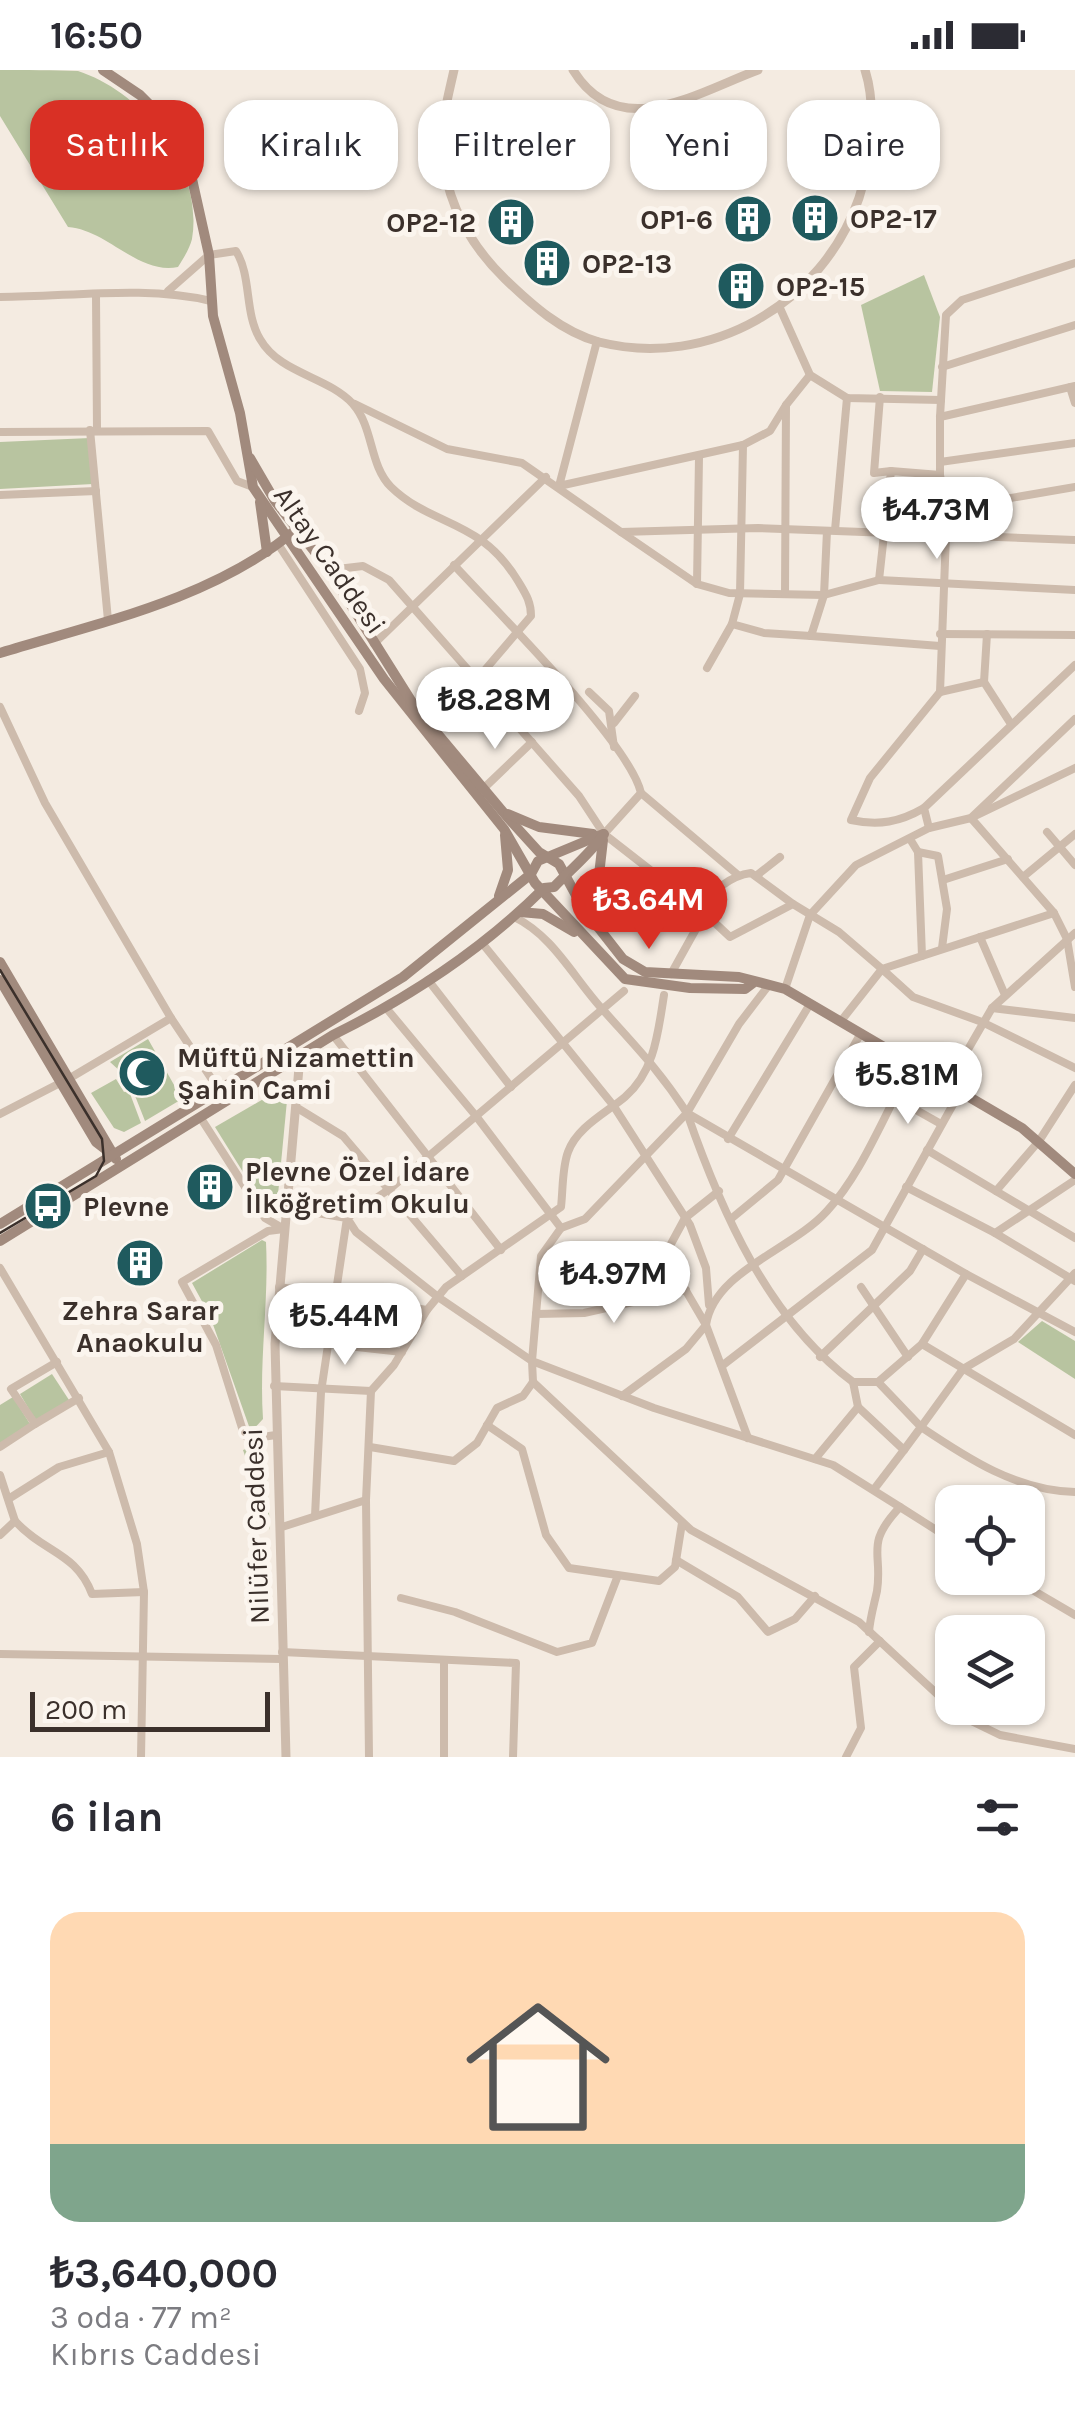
<!DOCTYPE html>
<html lang="tr">
<head>
<meta charset="utf-8">
<style>
	:root { --surface:#fff; --page:#f7f7f7; --text:#2b2b33; --muted:#7c7c81; --line:#e1e1e2; --accent:#d93025 }
	body { margin:0; font-family:Karla,sans-serif; background:var(--page); color:var(--text); height:100vh; display:flex; flex-direction:column; font-size:38px; white-space:nowrap }
	* { box-sizing:border-box; margin:0 }
	p { font-size:32px; color:var(--muted) }
	.icon { flex:none; width:55px; height:55px; fill:none; stroke:currentColor; stroke-width:2; stroke-linecap:round; stroke-linejoin:round }
	.map { position:relative; height:1687px; overflow:hidden }
	.drawer { display:flex; flex-direction:column; background:var(--surface); flex:1 }
	.drawer>* { flex:none }
	.hud { position:absolute; left:30px; top:30px; width:1015px; height:90px; display:flex; gap:20px }
	.controls { position:absolute; left:935px; top:1415px; display:grid; gap:20px }
	.controls a { display:grid; place-items:center; width:110px; height:110px; border-radius:20px; background:var(--surface); box-shadow:0 2px 8px #0004; font-size:50px }
	.scale { position:absolute; left:30px; bottom:25px; width:240px; box-sizing:border-box; padding-left:10px; border:5px solid #3b302b; border-top:0; font-size:28px; line-height:35px; white-space:nowrap; color:#3b302b; -webkit-text-stroke:8px #fbf5ee; paint-order:stroke }
	.price { position:absolute; translate:-50% -85px; padding:0 22px; border-radius:35px; background:#fff; color:#222; font-size:32px; line-height:65px; filter:drop-shadow(0 2px 5px #0008) }
	.price::after { content:''; position:absolute; left:50%; top:60px; width:30px; height:22px; margin-left:-15px; background:inherit; clip-path:polygon(0 0,100% 0,50% 100%) }
	.price.on { background:var(--accent); color:#fff }
	ul { padding:0; list-style:none }
	li { display:grid; align-content:center; gap:20px; height:530px; padding:0 50px }
	li+li { border-top:2px solid var(--line) }
	li span { display:grid; place-items:center; height:310px; border-radius:30px; color:#555 }
	li>.icon { margin-inline-start:auto }
	span .icon { width:180px; height:180px; fill:#fffc; stroke-width:1 }
	li b { font-size:42px }
	h2 { display:flex; justify-content:space-between; align-items:center; height:120px; padding:0 50px; font-size:42px }
	.tag { padding:0 35px; border-radius:30px; background:var(--surface); box-shadow:0 2px 8px #0004; font-size:35px; line-height:90px }
	.tag.on { background:var(--accent); color:#fff }
	.status { display:flex; justify-content:space-between; align-items:center; height:70px; padding:0 50px; background:var(--surface); direction:ltr }
	.status svg { height:28px; fill:currentColor }
	.map>svg:first-child { display:block }
	.green { fill:#b8c4a0 }
	.lines { fill:none; stroke-linecap:round; stroke-linejoin:round }
	.minor { stroke:#cdbbac; stroke-width:8 }
	.tertiary { stroke:#cdbbac; stroke-width:9 }
	.secondary { stroke:#a18a7d; stroke-width:10 }
	.tram { stroke:#3b302b; stroke-width:2.5 }
	.labels { text-anchor:middle; dominant-baseline:central; stroke-width:10; stroke-linejoin:round; paint-order:stroke }
	.poi-label { font-size:28px; font-weight:bold; fill:#3b302b; stroke:#fbf5ee; text-anchor:start }
	.street-label { font-size:28px; fill:#3b302b; stroke:#fbf5ee }
</style>
</head>
<body>
<div class="status"><b>16:50</b><svg viewBox="0 0 49 12"><path d="M0 12V9h3v3zM5 12V6h3v6zM10 12V3h3v9zM15 12V0h3v12zM26 1h20v11H26zM47 4h2v5h-2z"/></svg></div>
<div class="map">
<svg width="1075" height="1687" viewBox="0 0 1075 1687">
	<rect width="100%" height="100%" fill="#f4ebe1"/>
	<!-- green -->
	<g class="green">
		<path d="M0,0C23,0 56,0 78,1C143,22 204,98 192,169C190,178 183,189 178,197C138,205 108,160 68,157L0,46Z"/>
		<polygon points="924,205 940,247 932,322 880,321 861,235"/>
		<polygon points="90,368 93,414 0,419 0,372"/>
		<polygon points="148,969 182,1029 145,1051 128,1008 136,1022 159,1014 151,991 121,1002 110,992"/>
		<polygon points="116,1009 124,1022 129,1021 141,1053 124,1062 114,1058 91,1023"/>
		<polygon points="284,1017 288,1020 277,1135 264,1136 215,1057"/>
		<path d="M262,1170L266,1172C269,1232 259,1290 263,1349L251,1362L210,1246L192,1213Z"/>
		<polygon points="1042,1251 1075,1271 1075,1309 1018,1272"/>
		<polygon points="52,1304 69,1330 36,1351 20,1324"/>
		<polygon points="13,1327 30,1354 0,1374 0,1335"/>
		<polygon points="265,1373 270,1460 243,1380"/>
	</g>
	<g class="lines">
		<!-- minor -->
		<g class="minor">
			<path d="M168,221L209,185L236,181C252,207 244,242 260,269C280,304 327,306 353,334C374,358 369,395 391,417C432,457 480,448 518,511C525,523 531,531 531,546L478,608"/>
			<polyline points="96,226 97,360"/>
			<path d="M0,227C69,227 145,215 211,231"/>
			<polyline points="779,236 810,305 847,328 941,330"/>
			<polyline points="597,271 559,416 743,375 770,361 786,335"/>
			<polyline points="942,297 1075,255"/>
			<polyline points="1070,317 1075,333"/>
			<polyline points="880,327 874,403 891,401"/>
			<polyline points="355,334 447,379 522,393 621,462"/>
			<polyline points="940,347 1075,316"/>
			<polyline points="90,360 108,550"/>
			<polyline points="0,362 208,361 237,411 253,417"/>
			<polyline points="743,375 740,524 732,554 764,563 811,566 824,525 827,461"/>
			<polyline points="940,392 1075,373"/>
			<polyline points="940,405 891,401 879,510 1075,520"/>
			<polyline points="0,425 96,421"/>
			<polyline points="947,439 1075,417"/>
			<polyline points="835,460 847,328"/>
			<polyline points="278,474 360,599 365,623 359,641"/>
			<path d="M454,495C495,540 630,673 641,723L604,764"/>
			<path d="M329,500L363,496L389,510L579,726L604,764L699,838C714,822 728,806 751,803L793,834"/>
			<polyline points="879,510 824,525 729,523 697,514 621,462 758,458 1075,470"/>
			<polyline points="697,514 699,387"/>
			<polyline points="785,524 786,335 810,305"/>
			<polyline points="940,564 1075,565"/>
			<polyline points="811,566 940,576"/>
			<polyline points="374,574 546,407"/>
			<polyline points="1075,595 924,738 929,758 971,748 1075,649"/>
			<polyline points="707,598 732,554"/>
			<polyline points="984,612 987,564"/>
			<polyline points="589,622 609,641 614,677"/>
			<polyline points="940,622 947,439 940,405 940,347 946,245 962,230 1075,193"/>
			<polyline points="0,637 45,733 171,948 219,1020"/>
			<polyline points="423,646 473,602"/>
			<polyline points="614,653 635,626"/>
			<polyline points="483,719 532,672"/>
			<polyline points="641,723 738,805"/>
			<path d="M924,738C900,752 879,756 851,750L870,708L940,622L984,612L1011,654"/>
			<polyline points="1047,762 1075,795"/>
			<polyline points="910,769 918,782 922,886"/>
			<polyline points="918,782 938,786 947,839 942,878"/>
			<polyline points="756,806 780,787"/>
			<polyline points="1023,807 1075,764"/>
			<polyline points="943,810 1008,789"/>
			<polyline points="1054,843 1067,869 1075,917"/>
			<path d="M514,847C554,866 574,909 604,941C637,978 659,1000 687,1043"/>
			<polyline points="980,867 1005,925"/>
			<polyline points="482,873 613,1035 690,1155 706,1198 709,1235"/>
			<polyline points="671,904 696,859 699,838 730,867 793,834 839,862 882,899 1054,843 971,748 1075,698"/>
			<polyline points="428,910 511,1017"/>
			<polyline points="785,919 810,845 856,795 929,758"/>
			<polyline points="992,938 1075,948"/>
			<polyline points="387,939 476,1046 561,1158 585,1149 687,1043 739,954 768,916"/>
			<polyline points="841,951 882,899 913,927 982,952 1075,998"/>
			<polyline points="333,965 501,1180"/>
			<polyline points="70,1008 171,948"/>
			<polyline points="948,1014 992,938 1075,863"/>
			<polyline points="893,1027 941,1054"/>
			<polyline points="299,1039 343,1066 462,1206"/>
			<polyline points="0,1044 62,1012"/>
			<polyline points="202,1050 265,1148 284,1159 268,1161 182,1212 216,1275 243,1361 248,1369 276,1365"/>
			<polyline points="728,1069 810,934"/>
			<polyline points="927,1080 1075,1168"/>
			<polyline points="906,1117 995,1163 1075,1110"/>
			<path d="M719,1121L685,1148L665,1185L706,1255C714,1201 792,1180 827,1141C864,1101 885,1041 913,994"/>
			<polyline points="996,1121 1039,1071 1075,1015"/>
			<polyline points="287,1138 347,1148 321,1322 315,1446"/>
			<polyline points="732,1148 778,1110 861,963"/>
			<polyline points="561,1158 541,1186 532,1291 654,1338 833,1395 900,1437"/>
			<polyline points="995,1163 1075,1211"/>
			<polyline points="0,1198 109,1382 137,1474 144,1522 141,1687"/>
			<path d="M279,1217L427,1240L446,1217L561,1137C563,1120 562,1098 568,1082C577,1057 606,1043 625,1027C655,1001 658,962 664,925"/>
			<polyline points="861,1217 908,1287"/>
			<polyline points="536,1244 584,1243 686,1220"/>
			<polyline points="330,1274 402,1282"/>
			<polyline points="922,1274 1075,1365"/>
			<polyline points="820,1287 910,1201 923,1179"/>
			<polyline points="723,1295 872,1180 960,1022"/>
			<polyline points="533,1312 691,1460 859,1552 961,1646 1000,1665 1075,1679"/>
			<path d="M853,1312C768,1249 721,1141 687,1043L966,1204"/>
			<polyline points="274,1316 371,1321"/>
			<polyline points="622,1326 686,1279 706,1255 748,1368"/>
			<polyline points="858,1337 904,1380 921,1357 878,1312"/>
			<polyline points="35,1354 79,1328"/>
			<polyline points="487,1355 522,1379 546,1465 569,1498 659,1511 675,1497 682,1453"/>
			<polyline points="0,1377 35,1354 11,1319 57,1292"/>
			<polyline points="370,1377 454,1391 477,1373 497,1338 523,1326 533,1312 532,1291 438,1227 356,1162 347,1148 391,1118 624,921"/>
			<polyline points="815,1389 858,1337 853,1312 878,1312 922,1274 966,1204 1075,1262"/>
			<polyline points="0,1405 15,1451"/>
			<polyline points="875,1418 904,1380"/>
			<path d="M1075,1422C1017,1421 967,1388 921,1357L963,1299L1014,1269L1075,1203"/>
			<polyline points="10,1428 59,1397 109,1382"/>
			<polyline points="366,1430 369,1687"/>
			<polyline points="282,1457 366,1430 371,1321 394,1295 427,1240"/>
			<path d="M0,1465L15,1451C44,1483 76,1482 92,1524L144,1522"/>
			<polyline points="676,1490 738,1527 768,1562 795,1549 815,1526"/>
			<polyline points="1012,1508 1075,1545"/>
			<polyline points="401,1528 455,1542 557,1582 592,1573 617,1508"/>
			<path d="M869,1562C870,1548 874,1535 877,1521C883,1482 864,1475 900,1437L952,1470"/>
			<polyline points="282,1582 516,1593 513,1687"/>
			<polyline points="0,1584 281,1589"/>
			<polyline points="444,1687 444,1590"/>
			<polyline points="846,1687 861,1658 854,1597 880,1571"/>
		</g>
		<!-- tertiary -->
		<g class="tertiary">
			<path d="M454,0C448,27 440,55 442,83C447,132 470,175 505,209C532,235 562,262 599,272C710,300 823,233 859,128C871,91 877,37 865,0"/>
			<path d="M573,0C618,74 696,23 758,0"/>
			<polyline points="286,1687 275,1274 300,986"/>
		</g>
		<!-- secondary -->
		<g class="secondary">
			<polyline points="103,0 140,25 171,56 186,82 209,185 213,246 240,343 253,417 384,609 504,759 535,813 625,909 690,918 745,919 753,913"/>
			<polyline points="250,388 275,431 329,500 415,637 509,749 539,782 559,794 583,838 623,889 645,902 739,907 785,919 1022,1058 1075,1104"/>
			<polyline points="260,432 267,482"/>
			<path d="M0,583C98,553 212,529 293,462"/>
			<polyline points="508,744 539,757 593,764"/>
			<polyline points="499,826 508,800 505,765"/>
			<polyline points="520,842 543,844 574,862"/>
			<polyline points="601,857 596,831 603,770"/>
			<polyline points="0,892 116,1089"/>
			<polyline points="0,910 96,1072 113,1085"/>
			<polyline points="0,1154 403,907 531,804 538,791 603,764"/>
			<path d="M0,1171L333,965C410,927 483,879 544,818L554,817C571,799 589,785 604,764"/>
		</g>
		<!-- tram -->
		<polyline class="tram" points="0,900 102,1069 104,1091 96,1106 0,1163"/>
	</g>
	<!-- icons -->
	<defs>
		<g id="building-disc" transform="scale(2.5)"><circle r="9.5" fill="#1f5a5e" stroke="#fbf5ee"/><path d="M-4-6H4V6H1V3H-1V6H-4ZM-2.5-4.3h1.7v1.8h-1.7ZM.8-4.3h1.7v1.8H.8ZM-2.5-1h1.7V.8h-1.7ZM.8-1h1.7V.8H.8Z" fill="#fff"/></g>
		<g id="mosque-disc" transform="scale(2.5)"><circle r="9.5" fill="#1f5a5e" stroke="#fbf5ee"/><path d="M3.5-4.9A6 6 0 1 0 3.5 4.9A5 5 0 1 1 3.5-4.9Z" fill="#fff"/></g>
		<g id="bus-disc" transform="scale(2.5)"><circle r="9.5" fill="#1f5a5e" stroke="#fbf5ee"/><path d="M-5-6H5V4H4V6H2V4H-2V6H-4V4H-5ZM-3.5-4V0h7V-4ZM-3.5 1.2v1.5H-2V1.2ZM2 1.2v1.5H3.5V1.2Z" fill="#fff"/></g>
	</defs>
	<g fill-rule="evenodd">
		<use href="#building-disc" x="815" y="148"/>
		<use href="#building-disc" x="748" y="149"/>
		<use href="#building-disc" x="511" y="152"/>
		<use href="#building-disc" x="547" y="193"/>
		<use href="#building-disc" x="741" y="216"/>
		<use href="#mosque-disc" x="142" y="1003"/>
		<use href="#building-disc" x="210" y="1117"/>
		<use href="#bus-disc" x="48" y="1136"/>
		<use href="#building-disc" x="140" y="1193"/>
	</g>
	<g class="labels">
		<!-- poi labels -->
		<g class="poi-label">
			<text x="850" y="148">OP2-17</text>
			<text x="713" y="149" text-anchor="end">OP1-6</text>
			<text x="476" y="152" text-anchor="end">OP2-12</text>
			<text x="582" y="193">OP2-13</text>
			<text x="776" y="216">OP2-15</text>
			<text x="177" y="987">Müftü Nizamettin<tspan x="177" dy="32">Şahin Cami</tspan></text>
			<text x="245" y="1101">Plevne Özel İdare<tspan x="245" dy="32">İlköğretim Okulu</tspan></text>
			<text x="83" y="1136">Plevne</text>
			<text x="140" y="1240" text-anchor="middle">Zehra Sarar<tspan x="140" dy="32">Anaokulu</tspan></text>
		</g>
		<!-- street labels -->
		<g class="street-label">
			<text transform="translate(330 490) rotate(55)">Altay Caddesi</text>
			<text transform="translate(256 1456) rotate(-92)">Nilüfer Caddesi</text>
		</g>
	</g>
</svg>
<div class="controls">
<a><svg class="icon" aria-label="locate" viewBox="0 0 24 24"><circle cx="12" cy="12" r="6"/><path d="M12 2v4M12 18v4M2 12h4M18 12h4"/></svg></a>
<a><svg class="icon" aria-label="layers" viewBox="0 0 24 24"><path d="M12 4l9 5-9 5-9-5zM3 14l9 5 9-5"/></svg></a>
</div>
<div class="scale">200 m</div>
<b class="price" style="left:937px;top:492px">₺4.73M</b>
<b class="price" style="left:495px;top:682px">₺8.28M</b>
<b class="price on" style="left:649px;top:882px">₺3.64M</b>
<b class="price" style="left:908px;top:1057px">₺5.81M</b>
<b class="price" style="left:614px;top:1256px">₺4.97M</b>
<b class="price" style="left:345px;top:1298px">₺5.44M</b>
<div class="hud">
<a class="tag on">Satılık</a>
<a class="tag">Kiralık</a>
<a class="tag">Filtreler</a>
<a class="tag">Yeni</a>
<a class="tag">Daire</a>
</div>
</div>
<section class="drawer">
<h2>6 ilan<svg class="icon" aria-label="filters" viewBox="0 0 24 24"><path d="M4 7h16M4 17h16"/><circle cx="9" cy="7" r="2"/><circle cx="15" cy="17" r="2"/></svg></h2>
<ul>
<li><span style="background:linear-gradient(#ffd9b3 75%,#7fa58c 0)"><svg class="icon" aria-label="home" viewBox="0 0 24 24"><path d="M3 11l9-7 9 7M6 9v11h12V9"/></svg></span><div><b>₺3,640,000</b><p>3 oda · 77 m²</p><p>Kıbrıs Caddesi</p></div></li>
</ul>
</section>
</body>
</html>
